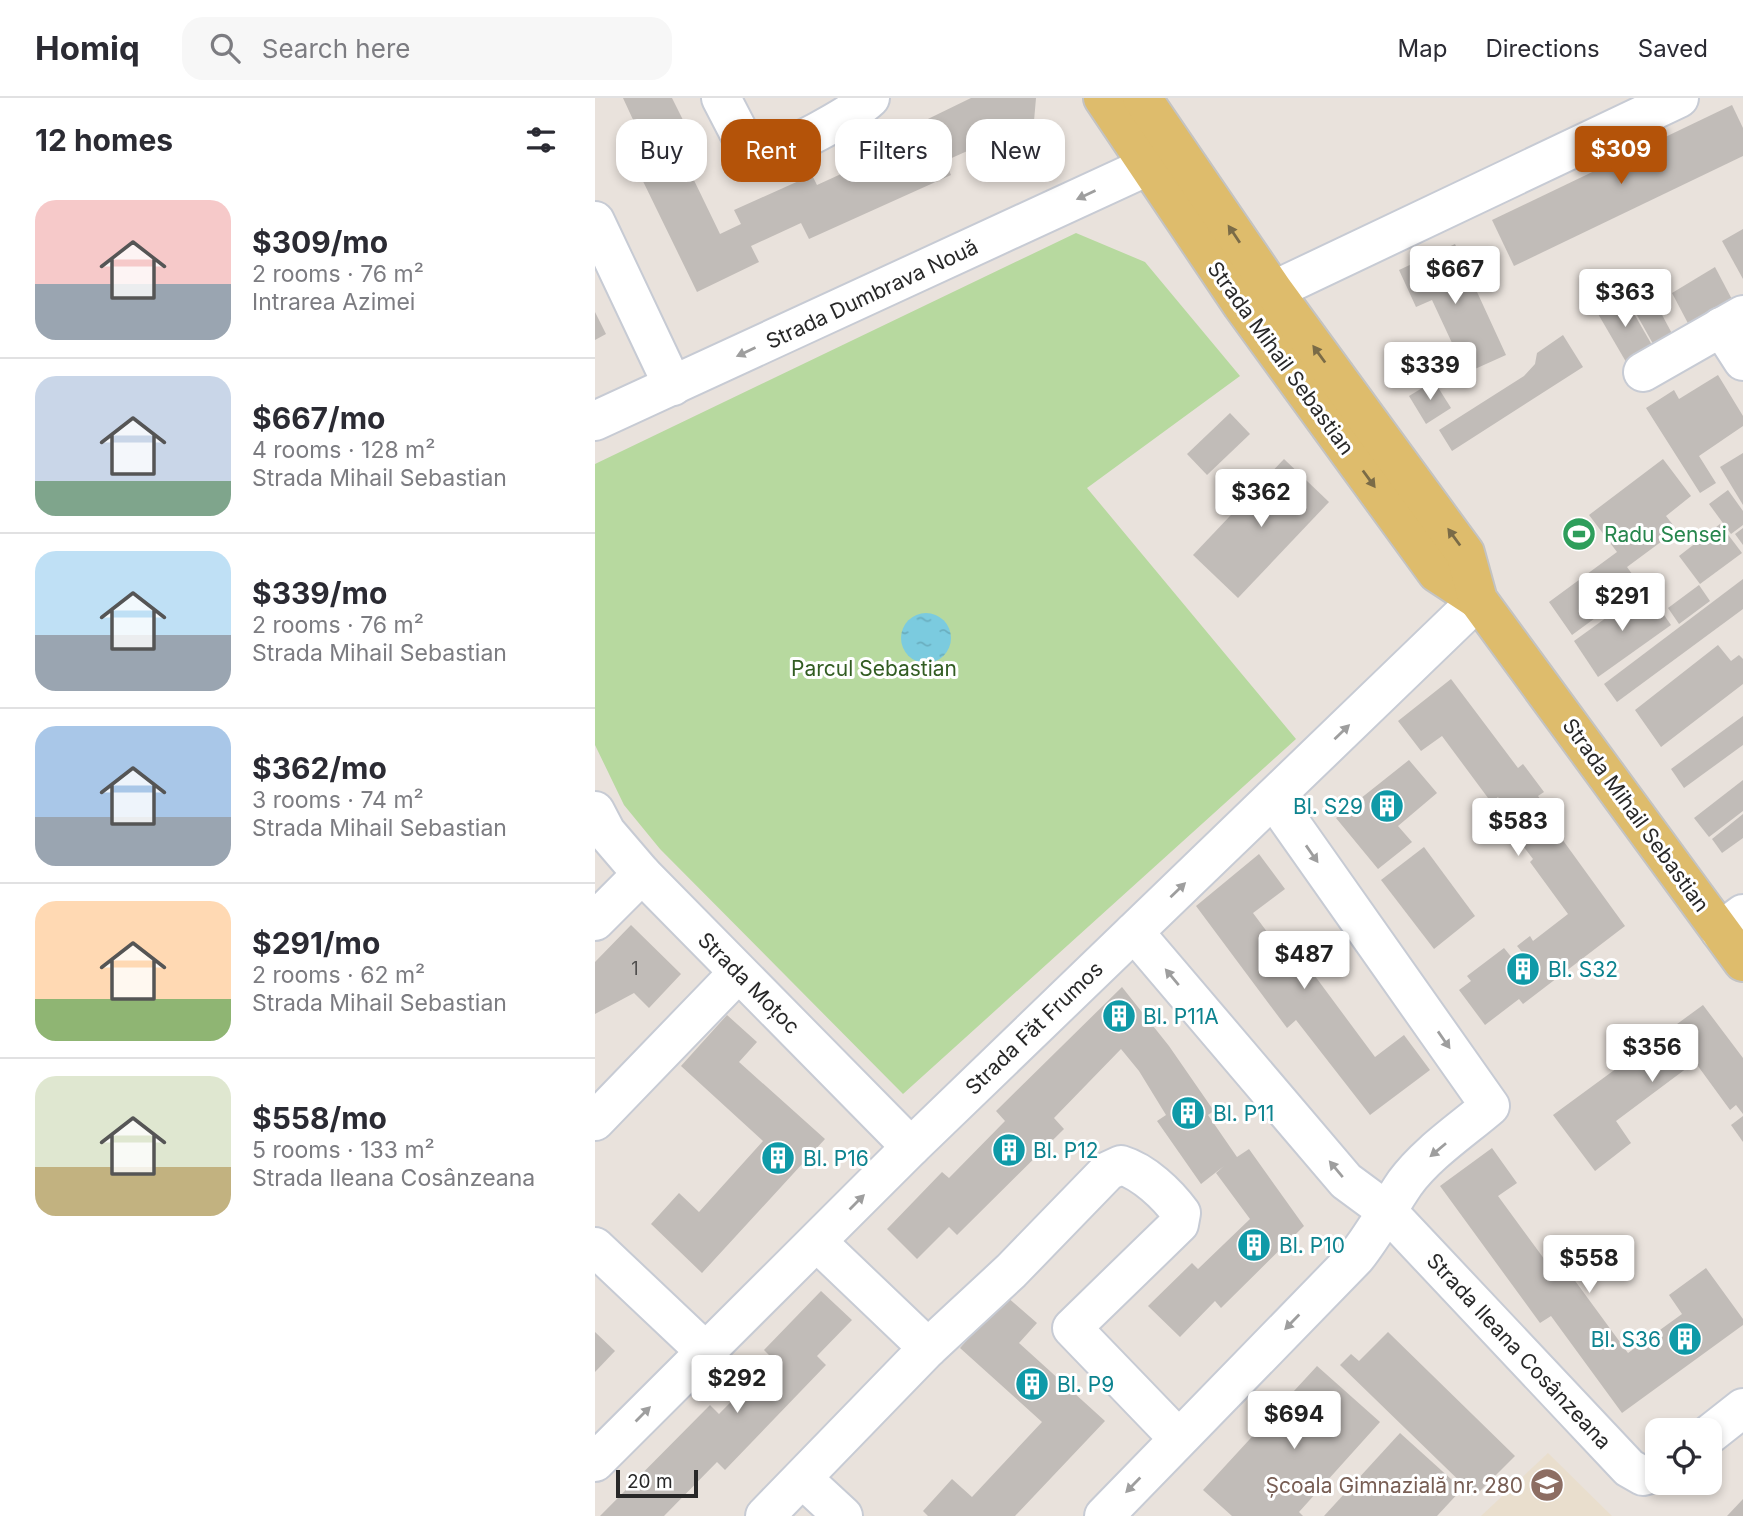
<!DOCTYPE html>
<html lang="en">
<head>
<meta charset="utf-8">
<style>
	:root { --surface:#fff; --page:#f7f7f7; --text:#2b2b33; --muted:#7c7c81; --line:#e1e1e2; --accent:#b45309 }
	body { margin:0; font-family:Inter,sans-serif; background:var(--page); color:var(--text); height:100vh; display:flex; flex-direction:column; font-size:26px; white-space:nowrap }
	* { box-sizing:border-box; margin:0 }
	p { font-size:23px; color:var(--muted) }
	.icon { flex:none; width:38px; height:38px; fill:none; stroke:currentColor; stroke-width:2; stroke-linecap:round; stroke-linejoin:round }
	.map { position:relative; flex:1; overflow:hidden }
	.drawer { display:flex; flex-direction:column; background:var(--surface); width:595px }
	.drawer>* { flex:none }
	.guide { position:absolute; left:21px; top:21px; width:665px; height:63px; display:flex; gap:14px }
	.fabs { position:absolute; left:1050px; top:1320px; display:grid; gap:14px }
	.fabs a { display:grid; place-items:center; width:77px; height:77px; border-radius:14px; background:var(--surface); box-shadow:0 4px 10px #0003; font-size:35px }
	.scale { position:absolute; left:21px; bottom:18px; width:82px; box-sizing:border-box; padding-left:7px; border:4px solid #282828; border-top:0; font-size:19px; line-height:24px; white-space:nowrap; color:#282828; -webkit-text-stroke:5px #fff; paint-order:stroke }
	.price { position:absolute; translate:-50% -60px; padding:0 16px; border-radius:7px; background:#fff; color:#222; font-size:23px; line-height:46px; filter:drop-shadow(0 2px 4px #0008) }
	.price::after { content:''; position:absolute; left:50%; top:42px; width:21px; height:16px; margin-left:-10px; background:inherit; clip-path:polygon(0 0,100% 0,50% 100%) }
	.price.current { background:var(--accent); color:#fff }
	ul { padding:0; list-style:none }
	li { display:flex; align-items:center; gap:21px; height:175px; padding:0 35px }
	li+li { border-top:2px solid var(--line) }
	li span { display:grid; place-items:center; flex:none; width:196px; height:140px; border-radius:21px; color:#555 }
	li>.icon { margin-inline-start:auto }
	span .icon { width:84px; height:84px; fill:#fffc; stroke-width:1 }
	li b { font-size:30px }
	h2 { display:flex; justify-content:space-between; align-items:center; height:84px; padding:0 35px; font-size:30px }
	.pill { padding:0 24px; border-radius:21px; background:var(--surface); box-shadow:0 4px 10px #0003; font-size:24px; line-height:63px }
	.pill.current { background:var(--accent); color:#fff }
	header { display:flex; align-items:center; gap:42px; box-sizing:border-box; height:98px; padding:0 35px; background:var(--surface); border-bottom:2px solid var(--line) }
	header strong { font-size:33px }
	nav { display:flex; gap:38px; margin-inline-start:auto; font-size:24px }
	.search { width:490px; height:63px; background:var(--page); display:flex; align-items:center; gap:18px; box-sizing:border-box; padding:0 24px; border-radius:21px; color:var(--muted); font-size:26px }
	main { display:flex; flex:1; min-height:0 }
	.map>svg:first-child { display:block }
	.education { fill:#e9decd }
	.grass { fill:#b7d99f }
	.water { fill:url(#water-ripples) }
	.building { fill:#c1bcb8 }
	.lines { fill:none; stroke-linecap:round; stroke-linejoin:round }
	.minor-casing { stroke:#c7cbd4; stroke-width:42 }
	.major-casing { stroke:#c3c3c3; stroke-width:42 }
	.minor { stroke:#fff; stroke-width:38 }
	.major { stroke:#debc6c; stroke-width:38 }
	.oneway { fill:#9e9e9e }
	.oneway2 { fill:#7a6b47 }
	.labels { text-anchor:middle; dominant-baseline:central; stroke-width:6; stroke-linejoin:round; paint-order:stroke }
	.number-label { font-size:18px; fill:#4e4d4c }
	.street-label { font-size:21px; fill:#282828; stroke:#fff }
	.leisure-label { font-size:21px; fill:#27864d; stroke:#fff; text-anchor:start }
	.park-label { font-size:21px; fill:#325c22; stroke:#fff }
	.culture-label { font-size:21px; fill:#0d838f; stroke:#fff; text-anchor:start }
	.education-label { font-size:21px; fill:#785e54; stroke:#fff; text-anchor:end }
</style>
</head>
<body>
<header>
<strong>Homiq</strong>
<div class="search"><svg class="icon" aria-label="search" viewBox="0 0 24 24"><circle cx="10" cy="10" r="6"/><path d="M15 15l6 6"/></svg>Search here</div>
<nav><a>Map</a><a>Directions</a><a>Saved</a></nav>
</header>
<main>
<section class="drawer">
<h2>12 homes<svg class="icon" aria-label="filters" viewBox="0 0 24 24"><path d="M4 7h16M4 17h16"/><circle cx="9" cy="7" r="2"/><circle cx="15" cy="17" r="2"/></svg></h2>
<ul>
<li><span style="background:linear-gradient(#f6c9c9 60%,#9aa5b1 0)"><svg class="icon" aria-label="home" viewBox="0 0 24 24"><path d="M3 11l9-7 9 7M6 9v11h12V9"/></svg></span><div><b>$309/mo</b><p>2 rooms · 76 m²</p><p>Intrarea Azimei</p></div></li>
<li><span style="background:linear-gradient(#c9d6e8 75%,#7fa58c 0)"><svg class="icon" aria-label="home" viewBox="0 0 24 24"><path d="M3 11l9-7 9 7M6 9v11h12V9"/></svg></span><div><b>$667/mo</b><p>4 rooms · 128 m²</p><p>Strada Mihail Sebastian</p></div></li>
<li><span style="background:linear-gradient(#bfe0f5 60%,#9aa5b1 0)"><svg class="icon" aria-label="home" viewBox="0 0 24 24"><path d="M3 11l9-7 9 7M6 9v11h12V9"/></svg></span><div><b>$339/mo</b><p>2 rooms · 76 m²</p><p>Strada Mihail Sebastian</p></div></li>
<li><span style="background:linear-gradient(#a9c7e8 65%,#9aa5b1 0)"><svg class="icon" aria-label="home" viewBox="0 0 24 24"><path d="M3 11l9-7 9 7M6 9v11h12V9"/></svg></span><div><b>$362/mo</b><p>3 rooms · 74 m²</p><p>Strada Mihail Sebastian</p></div></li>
<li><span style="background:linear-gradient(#ffd9b3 70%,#8fb573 0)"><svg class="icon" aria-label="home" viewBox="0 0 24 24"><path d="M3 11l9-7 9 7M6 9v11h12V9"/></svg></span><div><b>$291/mo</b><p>2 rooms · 62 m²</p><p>Strada Mihail Sebastian</p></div></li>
<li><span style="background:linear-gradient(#dfe7d0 65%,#c2b280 0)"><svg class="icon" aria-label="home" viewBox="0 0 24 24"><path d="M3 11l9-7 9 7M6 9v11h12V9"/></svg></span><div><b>$558/mo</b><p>5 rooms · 133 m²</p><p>Strada Ileana Cosânzeana</p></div></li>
</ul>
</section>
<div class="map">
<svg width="1148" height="1418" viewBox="0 0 1148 1418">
	<defs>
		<pattern id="water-ripples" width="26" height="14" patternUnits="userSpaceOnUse" patternTransform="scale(1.75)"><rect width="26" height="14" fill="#7bcbdf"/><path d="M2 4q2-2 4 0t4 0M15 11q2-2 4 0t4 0" fill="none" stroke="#6aaebf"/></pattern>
	</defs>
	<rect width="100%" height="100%" fill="#e9e2dc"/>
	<!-- education -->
	<polygon class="education" points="953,1355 1017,1418 886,1418"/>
	<!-- grass -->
	<polygon class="grass" points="481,135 550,164 645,278 492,390 701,641 308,996 65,751 29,707 0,647 0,366"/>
	<!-- water -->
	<circle class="water" cx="331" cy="540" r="25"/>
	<!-- building -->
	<g class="building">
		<polygon points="28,0 77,0 96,38 81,45 125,136 146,126 139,112 217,77 222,87 305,49 300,37 376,0 441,0 439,23 350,63 356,77 214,141 206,125 156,148 164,164 102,194 24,34 40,26"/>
		<polygon points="1137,7 1148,30 1148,58 919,168 897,122"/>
		<polygon points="1148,131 1148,181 1127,143"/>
		<polygon points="860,146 911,257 871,275 837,202 821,209 804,172"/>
		<polygon points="1120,169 1140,207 1096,231 1077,195"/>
		<polygon points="1061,174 1072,192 1058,200 1081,243 1062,253 1028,192"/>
		<polygon points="1026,193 1061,254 1034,269 999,209"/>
		<polygon points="0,214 11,236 0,242"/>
		<polygon points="968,237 988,269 857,353 844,332 929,278 940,266 942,255"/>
		<polygon points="1123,277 1148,318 1148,328 1104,358 1121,385 1105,395 1051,310 1079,292 1084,301"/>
		<polygon points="839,283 856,310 831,326 814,298"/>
		<polygon points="635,315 655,336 612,377 592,356"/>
		<polygon points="1148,355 1148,407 1125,369"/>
		<polygon points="689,361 734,404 643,500 598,457"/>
		<polygon points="1068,361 1096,398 1071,418 1082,432 1032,469 1045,487 977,537 954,504 1022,454 994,417"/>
		<polygon points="1133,392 1148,413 1148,427 1136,436 1114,406"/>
		<polygon points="1125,426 1147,455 1105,486 1084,458"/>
		<polygon points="1148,430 1148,447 1140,436"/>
		<polygon points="1148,481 1148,511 1022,604 1009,586"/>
		<polygon points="1104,487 1115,503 1084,526 1073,510"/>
		<polygon points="1051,491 1076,527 1003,579 979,543"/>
		<polygon points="1123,547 1136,563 1144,557 1148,561 1148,586 1066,649 1040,612"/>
		<polygon points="856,581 923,670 928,666 949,694 943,698 959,720 954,723 1030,828 928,906 924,901 890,927 864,892 876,883 872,878 909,850 918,861 927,854 922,848 935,838 938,843 973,816 935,764 938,761 928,748 922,753 897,719 910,709 903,699 896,704 847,638 826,653 803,623"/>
		<polygon points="1148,618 1148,647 1089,690 1076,671"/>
		<polygon points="814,662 842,695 803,728 817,744 783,771 741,720"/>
		<polygon points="1148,682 1148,713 1114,739 1099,720"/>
		<polygon points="1148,716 1148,740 1127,755 1117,741"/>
		<polygon points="829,749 880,818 839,851 786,782"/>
		<polygon points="664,756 690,791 658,815 704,877 714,870 780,959 809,937 835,972 775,1017 701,922 692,930 601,808"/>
		<polygon points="36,827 86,876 54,910 39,895 0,916 0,864"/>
		<polygon points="527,889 574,948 619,1013 613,1017 642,1059 654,1051 709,1128 626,1210 620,1203 585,1239 553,1208 597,1165 603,1171 655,1121 621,1075 629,1068 606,1086 562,1023 571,1017 544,973 526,951 459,1020 469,1031 362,1137 354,1129 322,1161 292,1131 347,1074 354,1080 410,1023 401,1013"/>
		<polygon points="1108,907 1148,960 1148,1016 1141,1007 1135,1012 1100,964 1021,1023 1036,1045 1000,1073 958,1017"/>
		<polygon points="132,917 162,944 144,964 230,1041 107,1175 56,1126 84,1095 104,1114 168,1043 86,968"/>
		<polygon points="1148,1018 1148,1044 1136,1027"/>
		<polygon points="897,1050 922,1085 903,1098 958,1173 967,1165 1033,1255 1087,1216 1074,1197 1111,1170 1148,1221 1148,1227 1027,1315 956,1218 945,1225 845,1088"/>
		<polygon points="226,1193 257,1222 222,1258 231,1267 130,1372 122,1364 69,1418 5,1418 115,1307 124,1316 178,1261 169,1252"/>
		<polygon points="411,1198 442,1225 424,1245 510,1323 420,1418 333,1418 328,1413 357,1381 377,1399 447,1324 365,1250"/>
		<polygon points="0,1234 20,1253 0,1274"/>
		<polygon points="793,1234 920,1358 880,1398 745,1267 756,1256 764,1263"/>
		<polygon points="722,1268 785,1324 704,1414 708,1418 637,1418 608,1392"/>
		<polygon points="805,1335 867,1391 842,1418 729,1418"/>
		<polygon points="1148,1401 1148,1418 1132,1418"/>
	</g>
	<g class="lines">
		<!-- minor casing -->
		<g class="minor-casing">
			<g id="minor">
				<path d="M126,0L153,52C158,53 164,55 169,55C191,54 258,16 275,0"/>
				<polyline points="0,123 78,288"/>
				<polyline points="650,206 1084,0"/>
				<polyline points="1126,229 1148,263"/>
				<polyline points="1048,274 1148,217"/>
				<polyline points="0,323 553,68"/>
				<polyline points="0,713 11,734 47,776 316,1049"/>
				<polyline points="0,823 47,776"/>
				<polyline points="1125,833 1148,816"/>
				<polyline points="539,834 751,1083 793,1114 1034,1370 1048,1378 1062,1374"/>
				<polyline points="0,1023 143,875"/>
				<polyline points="0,1149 111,1254"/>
				<path d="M333,1250L416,1173L513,1073L526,1067C549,1074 572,1096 586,1115L584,1126L477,1230L583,1340"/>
				<polyline points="1115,1336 1148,1310"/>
				<polyline points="0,1364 316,1049 883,502"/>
				<polyline points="208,1381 248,1418"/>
				<polyline points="170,1418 333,1250 222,1144"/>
				<path d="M509,1418L761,1159C780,1135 793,1110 810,1085C832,1055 867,1032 895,1008L678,700"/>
			</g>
		</g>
		<!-- major casing -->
		<g class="major-casing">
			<g id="major">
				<polyline points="508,0 647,207 842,475 883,502"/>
				<polyline points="547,0 678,192 870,455 883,502 1148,864"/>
			</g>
		</g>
		<!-- minor -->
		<use href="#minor" class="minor"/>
		<!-- major -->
		<use href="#major" class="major"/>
	</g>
	<!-- one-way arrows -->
	<defs><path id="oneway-solid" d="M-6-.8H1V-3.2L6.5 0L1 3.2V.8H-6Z" transform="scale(1.75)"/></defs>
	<g class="oneway">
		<use href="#oneway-solid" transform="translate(491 97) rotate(155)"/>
		<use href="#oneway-solid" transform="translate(151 254) rotate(155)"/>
		<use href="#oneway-solid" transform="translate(747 634) rotate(-44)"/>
		<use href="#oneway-solid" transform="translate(717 756) rotate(55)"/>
		<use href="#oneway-solid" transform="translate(583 792) rotate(-44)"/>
		<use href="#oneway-solid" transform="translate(577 879) rotate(-130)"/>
		<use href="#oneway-solid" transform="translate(849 942) rotate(55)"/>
		<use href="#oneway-solid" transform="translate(843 1052) rotate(140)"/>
		<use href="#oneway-solid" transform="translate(741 1071) rotate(-130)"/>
		<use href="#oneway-solid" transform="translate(262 1104) rotate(-45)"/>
		<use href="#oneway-solid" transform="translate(697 1224) rotate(134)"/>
		<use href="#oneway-solid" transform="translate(48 1316) rotate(-45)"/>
		<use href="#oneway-solid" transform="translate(538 1387) rotate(134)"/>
	</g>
	<g class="oneway2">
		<use href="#oneway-solid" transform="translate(639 136) rotate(-124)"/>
		<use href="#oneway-solid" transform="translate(724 256) rotate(-126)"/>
		<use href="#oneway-solid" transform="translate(774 381) rotate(54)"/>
		<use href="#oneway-solid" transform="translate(859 439) rotate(-126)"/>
	</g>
	<!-- icons -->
	<defs>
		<g id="stadium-disc" transform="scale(1.75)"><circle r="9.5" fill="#2e9e5b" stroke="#fff"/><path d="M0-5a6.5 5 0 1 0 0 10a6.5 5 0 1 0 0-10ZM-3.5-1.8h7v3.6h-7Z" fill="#fff"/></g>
		<g id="building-disc" transform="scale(1.75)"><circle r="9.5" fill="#0f9aa8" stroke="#fff"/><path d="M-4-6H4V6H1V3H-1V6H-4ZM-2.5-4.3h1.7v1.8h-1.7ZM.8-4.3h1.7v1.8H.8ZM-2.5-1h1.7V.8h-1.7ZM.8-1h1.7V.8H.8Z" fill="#fff"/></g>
		<g id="school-disc" transform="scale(1.75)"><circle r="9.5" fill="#8d6e63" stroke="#fff"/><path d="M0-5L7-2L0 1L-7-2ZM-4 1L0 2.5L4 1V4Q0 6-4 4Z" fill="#fff"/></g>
	</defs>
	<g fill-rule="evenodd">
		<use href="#stadium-disc" x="984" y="436"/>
		<use href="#building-disc" x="792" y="708"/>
		<use href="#building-disc" x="928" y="871"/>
		<use href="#building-disc" x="524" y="918"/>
		<use href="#building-disc" x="593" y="1015"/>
		<use href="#building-disc" x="414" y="1052"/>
		<use href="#building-disc" x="183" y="1060"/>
		<use href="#building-disc" x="659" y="1147"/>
		<use href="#building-disc" x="1090" y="1241"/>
		<use href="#building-disc" x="437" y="1286"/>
		<use href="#school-disc" x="952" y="1387"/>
	</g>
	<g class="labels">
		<!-- number labels -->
		<g class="number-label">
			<text x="40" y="870">1</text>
		</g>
		<!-- street labels -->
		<g class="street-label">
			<text transform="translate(277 196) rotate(-25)">Strada Dumbrava Nouă</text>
			<text transform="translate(686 260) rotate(54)">Strada Mihail Sebastian</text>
			<text transform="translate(1041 717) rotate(54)">Strada Mihail Sebastian</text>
			<text transform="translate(154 885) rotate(45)">Strada Moțoc</text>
			<text transform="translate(439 930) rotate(-44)">Strada Făt Frumos</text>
			<text transform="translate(924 1253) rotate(47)">Strada Ileana Cosânzeana</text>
		</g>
		<!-- leisure labels -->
		<g class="leisure-label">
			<text x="1009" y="436">Radu Sensei</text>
		</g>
		<!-- park labels -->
		<g class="park-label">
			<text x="279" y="570">Parcul Sebastian</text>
		</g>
		<!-- culture labels -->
		<g class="culture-label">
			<text x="768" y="708" text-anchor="end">Bl. S29</text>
			<text x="953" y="871">Bl. S32</text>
			<text x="548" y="918">Bl. P11A</text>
			<text x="618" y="1015">Bl. P11</text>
			<text x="438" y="1052">Bl. P12</text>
			<text x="208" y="1060">Bl. P16</text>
			<text x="684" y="1147">Bl. P10</text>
			<text x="1066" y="1241" text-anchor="end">Bl. S36</text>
			<text x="462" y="1286">Bl. P9</text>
		</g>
		<!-- education labels -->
		<g class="education-label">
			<text x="928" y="1387">Școala Gimnazială nr. 280</text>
		</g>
	</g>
</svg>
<div class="fabs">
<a><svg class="icon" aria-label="locate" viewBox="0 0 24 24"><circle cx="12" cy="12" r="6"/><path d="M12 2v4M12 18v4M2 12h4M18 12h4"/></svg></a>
</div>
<div class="scale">20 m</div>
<b class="price current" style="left:1026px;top:88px">$309</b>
<b class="price" style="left:860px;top:208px">$667</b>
<b class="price" style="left:1030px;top:231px">$363</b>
<b class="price" style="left:835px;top:304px">$339</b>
<b class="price" style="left:666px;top:431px">$362</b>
<b class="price" style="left:1027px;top:535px">$291</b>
<b class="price" style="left:923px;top:760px">$583</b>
<b class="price" style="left:709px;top:893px">$487</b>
<b class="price" style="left:1057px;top:986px">$356</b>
<b class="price" style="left:994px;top:1197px">$558</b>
<b class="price" style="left:142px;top:1317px">$292</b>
<b class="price" style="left:699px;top:1353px">$694</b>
<div class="guide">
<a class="pill">Buy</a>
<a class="pill current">Rent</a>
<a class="pill">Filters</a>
<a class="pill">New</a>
</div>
</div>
</main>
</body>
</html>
